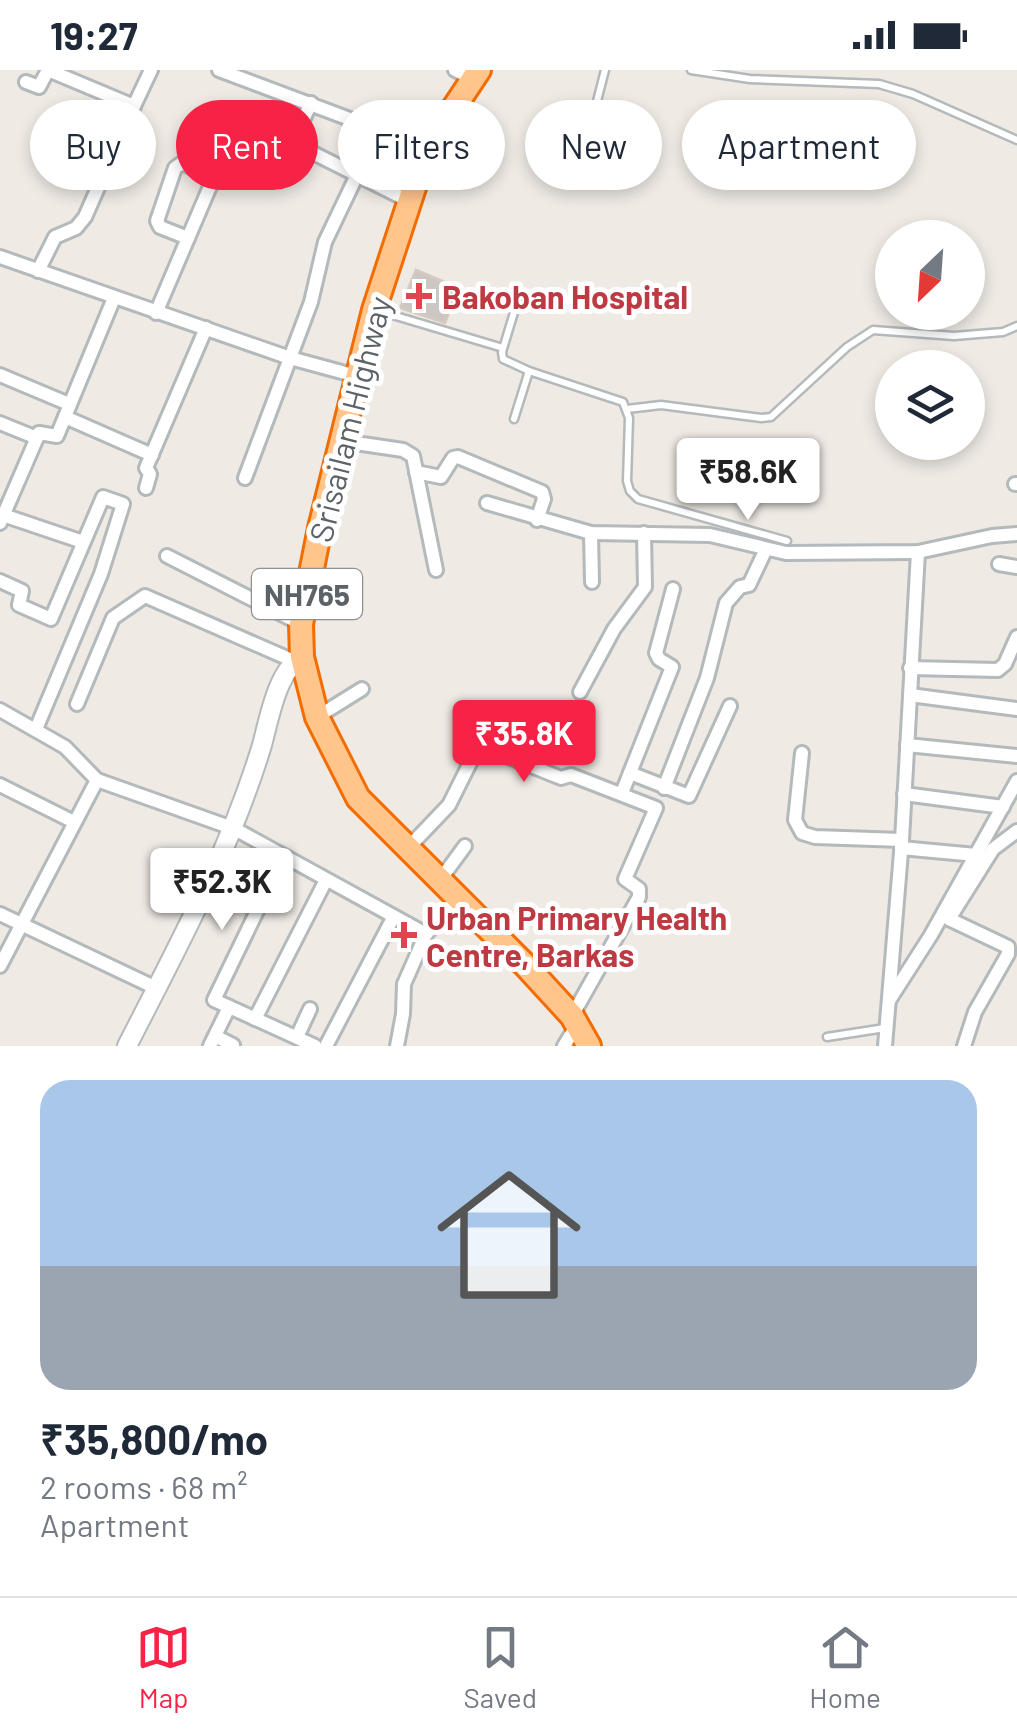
<!DOCTYPE html>
<html lang="en">
<head>
<meta charset="utf-8">
<style>
	:root { --surface:#fff; --page:#f2f2f3; --text:#1f2937; --muted:#747a83; --line:#e0e1e3; --accent:#f62346 }
	body { margin:0; font-family:Barlow,sans-serif; background:var(--page); color:var(--text); height:100vh; display:flex; flex-direction:column; font-size:38px; white-space:nowrap }
	* { box-sizing:border-box; margin:0 }
	p { font-size:32px; color:var(--muted) }
	.icon { flex:none; width:55px; height:55px; fill:none; stroke:currentColor; stroke-width:2; stroke-linecap:round; stroke-linejoin:round }
	.map { position:relative; height:976px; overflow:hidden }
	.panel { display:flex; flex-direction:column; background:var(--surface); flex:1 }
	.panel>* { flex:none }
	.banner { position:absolute; left:30px; top:30px; width:958px; height:90px; display:flex; gap:20px }
	.needle { width:65px; rotate:205deg }
	.controls { position:absolute; left:875px; top:150px; display:grid; gap:20px }
	.controls a { display:grid; place-items:center; width:110px; height:110px; border-radius:50%; background:var(--surface); box-shadow:0 5px 15px #0003; font-size:50px }
	.price { position:absolute; translate:-50% -85px; padding:0 22px; border-radius:10px; background:#fff; color:#222; font-size:32px; line-height:65px; filter:drop-shadow(0 2px 5px #0008) }
	.price::after { content:''; position:absolute; left:50%; top:60px; width:30px; height:22px; margin-left:-15px; background:inherit; clip-path:polygon(0 0,100% 0,50% 100%) }
	.price.on { background:var(--accent); color:#fff }
	ul { padding:0; list-style:none }
	li { display:grid; align-content:center; gap:20px; height:530px; padding:0 40px }
	li+li { border-top:2px solid var(--line) }
	li span { display:grid; place-items:center; height:310px; border-radius:30px; color:#555 }
	li>.icon { margin-inline-start:auto }
	span .icon { width:180px; height:180px; fill:#fffc; stroke-width:1 }
	li b { font-size:42px }
	.pill { padding:0 35px; border-radius:45px; background:var(--surface); box-shadow:0 5px 15px #0003; font-size:35px; line-height:90px }
	.pill.on { background:var(--accent); color:#fff }
	.status { display:flex; justify-content:space-between; align-items:center; height:70px; padding:0 50px; background:var(--surface); direction:ltr }
	.status svg { height:28px; fill:currentColor }
	.dock { display:flex; justify-content:space-around; align-items:center; height:140px; border-top:2px solid var(--line); background:var(--surface); font-size:28px; color:var(--muted) }
	.dock a { display:grid; justify-items:center; gap:5px }
	.dock .on { color:var(--accent) }
	.map>svg:first-child { display:block }
	.building { fill:#ccc7c3; stroke:#d5cac1; stroke-width:2.5 }
	.lines { fill:none; stroke-linecap:round; stroke-linejoin:round }
	.lane-casing { stroke:#b4b9bc; stroke-width:11 }
	.street-casing { stroke:#b4b9bc; stroke-width:18 }
	.secondary-casing { stroke:#b3b9bc; stroke-width:22 }
	.highway-casing { stroke:#f36c00; stroke-width:28 }
	.lane { stroke:#fff; stroke-width:6 }
	.street { stroke:#fff; stroke-width:12 }
	.secondary { stroke:#fff; stroke-width:18 }
	.highway { stroke:#ffc58b; stroke-width:22 }
	.health-dot { fill:#e0444e; stroke:#fff; stroke-width:4 }
	.labels { text-anchor:middle; dominant-baseline:central; stroke-width:10; stroke-linejoin:round; paint-order:stroke }
	.shield { fill:#fff; stroke:#8d9193; stroke-width:2.5 }
	.shield-label { font-size:30px; font-weight:bold; fill:#5c6265 }
	.health-label { font-size:32px; font-weight:bold; fill:#be3a42; stroke:#fff; text-anchor:start }
	.street-label { font-size:32px; fill:#5c6265; stroke:#fff }
</style>
</head>
<body>
<div class="status"><b>19:27</b><svg viewBox="0 0 49 12"><path d="M0 12V9h3v3zM5 12V6h3v6zM10 12V3h3v9zM15 12V0h3v12zM26 1h20v11H26zM47 4h2v5h-2z"/></svg></div>
<div class="map">
<svg width="1017" height="976" viewBox="0 0 1017 976">
	<rect width="100%" height="100%" fill="#efeae4"/>
	<!-- building -->
	<polygon class="building" points="416,200 459,218 445,253 400,238"/>
	<g class="lines">
		<!-- lane casing -->
		<g class="lane-casing">
			<g id="lane">
				<polyline points="691,0 750,9 879,14 913,24 1017,70"/>
				<polyline points="596,35 605,0"/>
				<polyline points="519,226 502,282 503,289 529,301 623,332 629,348 627,411 630,421 638,429 787,471"/>
				<polyline points="379,241 503,278"/>
				<polyline points="627,339 661,335 761,348 771,347 847,277 873,260 954,266 1003,262 1017,256"/>
				<polyline points="514,349 529,301"/>
				<polyline points="827,967 885,958"/>
			</g>
		</g>
		<!-- street casing -->
		<g class="street-casing">
			<g id="street">
				<polyline points="48,0 134,36 151,0"/>
				<polyline points="219,0 427,78"/>
				<polyline points="455,0 473,9"/>
				<polyline points="26,12 39,17 48,0"/>
				<polyline points="293,73 409,131"/>
				<polyline points="188,168 160,157 157,151 175,98 182,93 214,107"/>
				<polyline points="0,187 290,288 360,307"/>
				<polyline points="38,201 55,167 76,158 85,147 134,36"/>
				<polyline points="156,243 223,86 231,82 266,101 280,99 311,33"/>
				<polyline points="0,305 69,334"/>
				<polyline points="65,347 152,385"/>
				<polyline points="0,353 37,368"/>
				<polyline points="342,371 403,380 413,386 436,500"/>
				<polyline points="416,402 441,407 453,388 458,387 542,422 544,429 537,450"/>
				<polyline points="245,408 311,232 325,172 357,105"/>
				<polyline points="1015,414 1017,414"/>
				<polyline points="146,418 150,404 146,398 206,258"/>
				<polyline points="487,433 591,463 710,465 786,483 918,482 992,466 1017,464"/>
				<polyline points="3,445 83,472"/>
				<polyline points="0,453 39,363 57,366 114,228"/>
				<polyline points="591,463 592,512"/>
				<polyline points="167,486 301,554"/>
				<polyline points="999,494 1017,497"/>
				<polyline points="0,511 22,521 19,535 51,549 103,427 123,434 101,504 36,659"/>
				<polyline points="910,598 998,600 1005,594 1017,567"/>
				<polyline points="580,622 614,559 645,517 644,463"/>
				<polyline points="910,625 1017,639"/>
				<polyline points="77,634 113,548 145,526 294,591"/>
				<polyline points="0,640 65,677 97,710 235,759 426,864 459,827"/>
				<polyline points="317,647 362,619"/>
				<polyline points="907,675 1017,686"/>
				<polyline points="802,683 795,750 802,763 815,767 902,770"/>
				<polyline points="630,703 689,726 730,636"/>
				<polyline points="0,715 74,752"/>
				<polyline points="664,718 707,608 726,533 740,517 749,515 766,479"/>
				<polyline points="622,723 672,597 659,589 656,583 673,519"/>
				<polyline points="904,724 1003,737"/>
				<polyline points="901,778 976,785"/>
				<polyline points="407,779 449,735 479,675 561,708 571,705 656,738 625,809 639,819 639,827 572,946"/>
				<polyline points="283,787 214,930 315,976"/>
				<polyline points="440,810 465,776"/>
				<polyline points="0,844 156,918"/>
				<polyline points="949,849 1008,877 1008,884 975,942 964,976"/>
				<polyline points="949,849 993,779 1017,761"/>
				<polyline points="0,896 97,710"/>
				<polyline points="890,929 931,865 1017,711"/>
				<polyline points="255,949 326,810"/>
				<polyline points="215,966 233,975"/>
				<polyline points="297,967 310,939"/>
				<polyline points="210,976 229,937"/>
				<polyline points="326,976 393,848"/>
				<polyline points="397,976 403,944 404,914 426,864"/>
				<polyline points="564,976 577,955"/>
				<polyline points="885,976 902,770 918,482"/>
			</g>
		</g>
		<!-- secondary casing -->
		<g class="secondary-casing">
			<path id="secondary" d="M127,976C177,878 230,781 262,675C269,650 277,600 302,587"/>
		</g>
		<!-- highway casing -->
		<g class="highway-casing">
			<polyline id="highway" points="479,0 427,78 374,240 320,458 301,554 302,587 317,647 358,728 527,897 572,946 589,976"/>
		</g>
		<!-- lane -->
		<use href="#lane" class="lane"/>
		<!-- street -->
		<use href="#street" class="street"/>
		<!-- secondary -->
		<use href="#secondary" class="secondary"/>
		<!-- highway -->
		<use href="#highway" class="highway"/>
	</g>
	<!-- markers -->
	<g class="health-dot">
		<path d="M414 211h10v10h10v10h-10v10h-10v-10h-10v-10h10z"/>
		<path d="M399 850h10v10h10v10h-10v10h-10v-10h-10v-10h10z"/>
	</g>
	<g class="labels">
		<!-- shield labels -->
		<rect class="shield" x="252" y="499" width="110" height="50" rx="8"/>
		<g class="shield-label">
			<text x="307" y="524">NH765</text>
		</g>
		<!-- health labels -->
		<g class="health-label">
			<text x="442" y="226">Bakoban Hospital</text>
			<text x="426" y="847">Urban Primary Health<tspan x="426" dy="37">Centre, Barkas</tspan></text>
		</g>
		<!-- street labels -->
		<g class="street-label">
			<text transform="translate(349 349) rotate(-76)">Srisailam Highway</text>
		</g>
	</g>
</svg>
<div class="controls">
<a><svg class="needle" viewBox="-14 -14 28 28"><path d="M0-13l5 13h-10z" fill="#e53935"/><path d="M0 13l5-13h-10z" fill="#747a83"/></svg></a>
<a><svg class="icon" aria-label="layers" viewBox="0 0 24 24"><path d="M12 4l9 5-9 5-9-5zM3 14l9 5 9-5"/></svg></a>
</div>
<b class="price" style="left:748px;top:453px">₹58.6K</b>
<b class="price on" style="left:524px;top:715px">₹35.8K</b>
<b class="price" style="left:222px;top:863px">₹52.3K</b>
<div class="banner">
<a class="pill">Buy</a>
<a class="pill on">Rent</a>
<a class="pill">Filters</a>
<a class="pill">New</a>
<a class="pill">Apartment</a>
</div>
</div>
<section class="panel">
<ul>
<li><span style="background:linear-gradient(#a9c7e8 60%,#9aa5b1 0)"><svg class="icon" aria-label="home" viewBox="0 0 24 24"><path d="M3 11l9-7 9 7M6 9v11h12V9"/></svg></span><div><b>₹35,800/mo</b><p>2 rooms · 68 m²</p><p>Apartment</p></div></li>
</ul>
</section>
<nav class="dock">
<a class="on"><svg class="icon" aria-label="map" viewBox="0 0 24 24"><path d="M3 6l6-2 6 2 6-2v14l-6 2-6-2-6 2zM9 4v14M15 6v14"/></svg>Map</a>
<a><svg class="icon" aria-label="saved" viewBox="0 0 24 24"><path d="M7 4h10v16l-5-4-5 4z"/></svg>Saved</a>
<a><svg class="icon" aria-label="home" viewBox="0 0 24 24"><path d="M3 11l9-7 9 7M6 9v11h12V9"/></svg>Home</a>
</nav>
</body>
</html>
